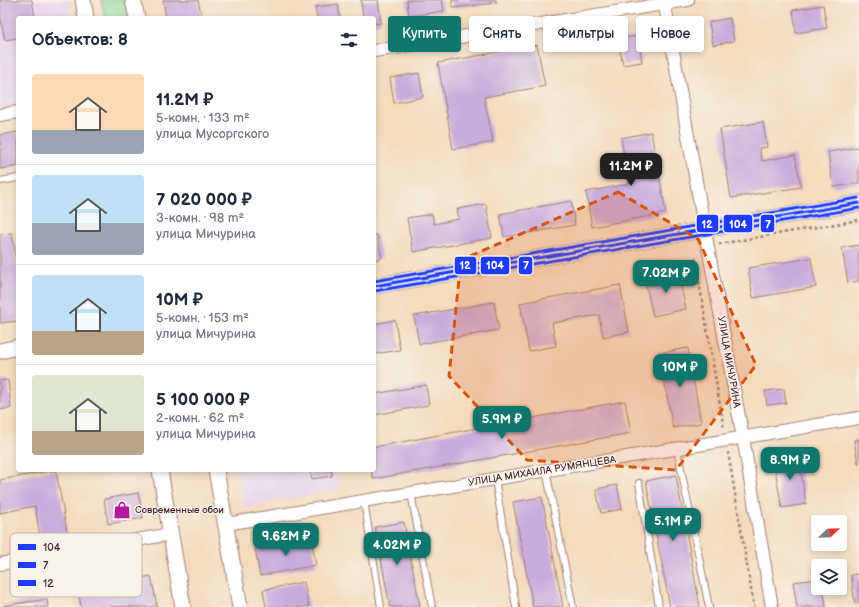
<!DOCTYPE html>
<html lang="ru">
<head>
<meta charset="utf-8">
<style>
	:root { --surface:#fff; --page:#f2f2f3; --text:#1f2937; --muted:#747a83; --line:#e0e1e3; --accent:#0f766e }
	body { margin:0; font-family:"Balsamiq Sans",sans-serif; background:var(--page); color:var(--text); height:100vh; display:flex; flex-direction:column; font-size:15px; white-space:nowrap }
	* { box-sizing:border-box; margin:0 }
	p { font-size:13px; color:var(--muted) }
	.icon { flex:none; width:22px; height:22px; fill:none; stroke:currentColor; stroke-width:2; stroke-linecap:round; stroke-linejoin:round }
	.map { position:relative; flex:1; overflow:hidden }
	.drawer { position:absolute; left:16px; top:16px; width:360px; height:456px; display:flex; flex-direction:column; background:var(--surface); border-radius:4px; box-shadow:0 2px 6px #0003 }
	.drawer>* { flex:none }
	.banner { position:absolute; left:388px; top:16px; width:380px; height:36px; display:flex; gap:8px }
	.needle { width:26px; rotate:67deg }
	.tools { position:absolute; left:811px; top:515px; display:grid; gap:8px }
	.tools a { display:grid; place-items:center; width:36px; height:36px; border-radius:4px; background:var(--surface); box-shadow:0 2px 6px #0003; font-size:20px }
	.price { position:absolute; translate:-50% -34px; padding:0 9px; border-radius:8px; background:var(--accent); color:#fff; font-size:13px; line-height:26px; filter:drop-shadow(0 1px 2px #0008) }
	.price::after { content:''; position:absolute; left:50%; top:24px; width:12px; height:9px; margin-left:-6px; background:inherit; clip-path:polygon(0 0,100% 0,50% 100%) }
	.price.current { background:#222; color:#fff }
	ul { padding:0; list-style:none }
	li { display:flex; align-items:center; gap:12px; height:100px; padding:0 16px }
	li+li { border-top:1px solid var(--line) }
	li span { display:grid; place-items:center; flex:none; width:112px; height:80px; border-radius:4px; color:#555 }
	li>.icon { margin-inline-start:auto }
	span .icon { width:48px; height:48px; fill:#fffc; stroke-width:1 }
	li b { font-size:17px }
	h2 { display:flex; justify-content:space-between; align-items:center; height:48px; padding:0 16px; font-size:17px }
	.tag { padding:0 14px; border-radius:4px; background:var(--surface); box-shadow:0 2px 6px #0003; font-size:14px; line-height:36px }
	.tag.current { background:var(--accent); color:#fff }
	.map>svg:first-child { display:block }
	.built { fill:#e8d2ee }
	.green { fill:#8cd896; stroke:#6b7c60 }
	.building { fill:#caacdc }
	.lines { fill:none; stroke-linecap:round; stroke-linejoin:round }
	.service-casing { stroke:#9f7d74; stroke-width:8 }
	.minor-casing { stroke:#9f7d74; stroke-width:14 }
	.tertiary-casing { stroke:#9f7d74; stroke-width:17 }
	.path { stroke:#9f7d74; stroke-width:2.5; stroke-dasharray:3 3; stroke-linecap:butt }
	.service { stroke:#fff; stroke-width:6 }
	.minor { stroke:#fff; stroke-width:12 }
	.tertiary { stroke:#fff; stroke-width:15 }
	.bus-1-casing { stroke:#f7f3e8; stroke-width:6 }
	.bus-2-casing { stroke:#f7f3e8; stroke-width:6 }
	.bus-3-casing { stroke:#f7f3e8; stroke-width:6 }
	.bus-1 { stroke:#1f3bff; stroke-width:3 }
	.bus-2 { stroke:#1f3bff; stroke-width:3 }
	.bus-3 { stroke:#1f3bff; stroke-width:3 }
	.marked { fill:#d8530f; fill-opacity:0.2; stroke:#d8530f; stroke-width:3; stroke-dasharray:8 5; stroke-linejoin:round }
	.labels { text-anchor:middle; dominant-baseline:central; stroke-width:3; stroke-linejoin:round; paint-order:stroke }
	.street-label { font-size:10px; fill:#4a1f2b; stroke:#f7f3e8 }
	.poi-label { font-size:10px; fill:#4a1f2b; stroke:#f7f3e8; text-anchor:start }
	.key { fill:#f7f3e8; stroke:#c3b3af; stroke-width:1 }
	.key-label { font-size:11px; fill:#4a1f2b }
	.line-badge { stroke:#f7f3e8; stroke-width:1.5 }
	.badge-label { font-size:11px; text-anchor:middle; font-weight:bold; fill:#fff }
</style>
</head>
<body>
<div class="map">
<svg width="859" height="607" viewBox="0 0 859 607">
	<rect width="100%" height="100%" fill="#f7f3e8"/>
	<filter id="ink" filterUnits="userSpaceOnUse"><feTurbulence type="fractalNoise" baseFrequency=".025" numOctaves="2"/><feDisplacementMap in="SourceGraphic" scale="8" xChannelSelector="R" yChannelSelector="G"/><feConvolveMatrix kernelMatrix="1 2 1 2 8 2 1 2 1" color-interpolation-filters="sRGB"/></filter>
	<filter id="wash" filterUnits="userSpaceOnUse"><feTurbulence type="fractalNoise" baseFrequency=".012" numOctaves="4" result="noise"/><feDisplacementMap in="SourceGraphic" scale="16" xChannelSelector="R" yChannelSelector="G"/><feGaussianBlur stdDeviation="0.9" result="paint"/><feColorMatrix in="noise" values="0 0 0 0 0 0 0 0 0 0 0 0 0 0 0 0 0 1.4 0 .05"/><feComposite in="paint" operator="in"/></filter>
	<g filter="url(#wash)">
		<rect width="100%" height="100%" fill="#f4dbbe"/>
		<!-- built -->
		<g class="built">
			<polygon points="0,0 69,0 72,18 18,18 18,104 0,108"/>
			<polygon points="237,470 335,470 339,490 244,507"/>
		</g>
		<!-- green -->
		<polygon class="green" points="101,0 125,0 129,18 105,18"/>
		<g id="blocks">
			<!-- building -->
			<g class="building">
				<polygon points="0,0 32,0 35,18 18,18 18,38 5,40 0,15"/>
				<polygon points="163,0 198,0 202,18 166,18"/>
				<polygon points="361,0 378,0 381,23 374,24 374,18 363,18"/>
				<polygon points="407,0 442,0 444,11 409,16"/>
				<polygon points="452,0 496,0 496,3 453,8"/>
				<polygon points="338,4 340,18 317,18 315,7"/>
				<polygon points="823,5 827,28 796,33 793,10"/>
				<polygon points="730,18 734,41 713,45 709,22"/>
				<polygon points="638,36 642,62 623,65 618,39"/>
				<polygon points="537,45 545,86 484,97 493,142 453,149 438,63"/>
				<polygon points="419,73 423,97 394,103 390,78"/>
				<polygon points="763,122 767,147 759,148 762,161 795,155 801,187 731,198 720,129"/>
				<polygon points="18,132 18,166 0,169 0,135"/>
				<polygon points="651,132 666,213 592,227 586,192 629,184 621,138"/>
				<polygon points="859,147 859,183 833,187 828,152"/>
				<polygon points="571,201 575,225 504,237 500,214"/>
				<polygon points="486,204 492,238 413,252 407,218 432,214 434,224 459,219 457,209"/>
				<polygon points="12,233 18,272 18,321 0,323 0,234"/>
				<polygon points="374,235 377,235 382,258 374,260"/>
				<polygon points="859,245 859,281 848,283 842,248"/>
				<polygon points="811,258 816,287 753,298 748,268"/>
				<polygon points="678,273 686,309 653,316 645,280"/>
				<polygon points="620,285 629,332 603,337 599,315 552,323 556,346 529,351 520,303"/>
				<polygon points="494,302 499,330 419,344 414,316"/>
				<polygon points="395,320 400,350 374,354 374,324"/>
				<polygon points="688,348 701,423 673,428 659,353"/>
				<polygon points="8,380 11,408 0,410 0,381"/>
				<polygon points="426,385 429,405 374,415 374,394"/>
				<polygon points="784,389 786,403 767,405 765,391"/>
				<polygon points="625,401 631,433 373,479 371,470 374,470 374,447"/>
				<polygon points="854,440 859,440 859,463 858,463"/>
				<polygon points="798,454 806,504 782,508 773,458"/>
				<polygon points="56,470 67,532 40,537 35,506 0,513 0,480"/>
				<polygon points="310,470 331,470 332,476 312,479"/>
				<polygon points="676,475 700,607 670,607 646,481"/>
				<polygon points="617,485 622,509 601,513 596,489"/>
				<polygon points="138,493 143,518 108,524 104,499"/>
				<polygon points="542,497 563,607 533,607 513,502"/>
				<polygon points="404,522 420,607 390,607 375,527"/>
				<polygon points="311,538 316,565 260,576 255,549"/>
				<polygon points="859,574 859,603 855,604 851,575"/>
				<polygon points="151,576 157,606 151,607 81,607 78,590"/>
				<polygon points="818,579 818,588 823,588 826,607 797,607 793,582"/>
				<polygon points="304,582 309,607 266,607 263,590"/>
				<polygon points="47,599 48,607 3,607 3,606"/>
			</g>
		</g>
	</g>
	<g filter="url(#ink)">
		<use href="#blocks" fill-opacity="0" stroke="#9f7d74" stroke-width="1"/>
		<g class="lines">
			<!-- service casing -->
			<g class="service-casing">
				<g id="service">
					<polyline points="0,181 18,178"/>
					<polyline points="677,449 709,607"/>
					<polyline points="546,470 573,607"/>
					<polyline points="495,479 516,607"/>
					<polyline points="639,483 659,607"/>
					<polyline points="411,493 432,607"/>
					<polyline points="364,501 381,607"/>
				</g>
			</g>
			<!-- minor casing -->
			<g class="minor-casing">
				<g id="minor">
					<polyline points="664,0 702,215 743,438 772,607"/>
					<polyline points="374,51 688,0"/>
					<polyline points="0,115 18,112"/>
					<polyline points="226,524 859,418"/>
					<polyline points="0,564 171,534"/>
				</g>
			</g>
			<!-- tertiary casing -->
			<g class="tertiary-casing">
				<g id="tertiary">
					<polyline points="83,0 86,18"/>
					<polyline points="133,0 137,18"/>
					<polyline points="374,286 859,203"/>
					<polyline points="0,351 18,347"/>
					<polyline points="160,470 183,607"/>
					<polyline points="216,470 240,607"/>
				</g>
			</g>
			<!-- path -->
			<g class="path">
				<polyline points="719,244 859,220"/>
				<polyline points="695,258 724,429"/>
				<polyline points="728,452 754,607"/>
			</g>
			<!-- service -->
			<use href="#service" class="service"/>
			<!-- minor -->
			<use href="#minor" class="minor"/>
			<!-- tertiary -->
			<use href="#tertiary" class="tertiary"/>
			<!-- bus-1 casing -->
			<g class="bus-1-casing">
				<polyline id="bus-1" points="374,286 859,203"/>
			</g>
			<!-- bus-2 casing -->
			<g class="bus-2-casing">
				<polyline id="bus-2" points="375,291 859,208"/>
			</g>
			<!-- bus-3 casing -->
			<g class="bus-3-casing">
				<polyline id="bus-3" points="374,281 858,198"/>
			</g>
			<!-- bus-1 -->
			<use href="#bus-1" class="bus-1"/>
			<!-- bus-2 -->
			<use href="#bus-2" class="bus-2"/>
			<!-- bus-3 -->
			<use href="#bus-3" class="bus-3"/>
		</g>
	</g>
	<!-- marked area -->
	<path class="marked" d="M618,192L698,239L756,365L676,470L527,460L449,376L461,260Z"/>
	<!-- icons -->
	<defs>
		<g id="shop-bare" transform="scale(1.38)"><path d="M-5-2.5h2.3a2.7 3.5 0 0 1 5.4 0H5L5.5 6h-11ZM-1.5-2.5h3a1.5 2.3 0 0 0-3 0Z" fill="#b5179e" stroke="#f7f3e8" stroke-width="2.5" paint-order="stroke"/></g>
	</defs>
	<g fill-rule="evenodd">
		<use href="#shop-bare" x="122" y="510"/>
	</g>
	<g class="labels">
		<!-- street labels -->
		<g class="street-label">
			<text transform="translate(729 362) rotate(80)">УЛИЦА МИЧУРИНА</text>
			<text transform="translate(542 471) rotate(-9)">УЛИЦА МИХАИЛА РУМЯНЦЕВА</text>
		</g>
		<!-- poi labels -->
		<g class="poi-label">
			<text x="135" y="510">Современные обои</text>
		</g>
	</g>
	<!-- legend -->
	<rect x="10" y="533" width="132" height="64" rx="6" class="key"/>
	<rect x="18" y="544" width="18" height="6" fill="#1f3bff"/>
	<rect x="18" y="562" width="18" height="6" fill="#1f3bff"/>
	<rect x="18" y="580" width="18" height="6" fill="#1f3bff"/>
	<g class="key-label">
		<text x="43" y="551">104</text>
		<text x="43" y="569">7</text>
		<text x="43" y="587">12</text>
	</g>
	<g class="line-badge">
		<rect x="760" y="214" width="15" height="19" rx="4" fill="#1f3bff"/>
		<rect x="723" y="214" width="30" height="19" rx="4" fill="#1f3bff"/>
		<rect x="696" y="214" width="23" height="19" rx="4" fill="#1f3bff"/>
		<rect x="518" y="256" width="15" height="19" rx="4" fill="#1f3bff"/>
		<rect x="480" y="256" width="30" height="19" rx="4" fill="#1f3bff"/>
		<rect x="454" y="256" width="23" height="19" rx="4" fill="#1f3bff"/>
	</g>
	<g class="badge-label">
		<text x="768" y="228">7</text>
		<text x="738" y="228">104</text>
		<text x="707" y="228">12</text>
		<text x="526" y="269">7</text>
		<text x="495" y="269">104</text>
		<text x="465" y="269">12</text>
	</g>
</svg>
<div class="tools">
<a><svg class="needle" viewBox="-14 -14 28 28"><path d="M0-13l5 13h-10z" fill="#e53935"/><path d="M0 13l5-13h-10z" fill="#747a83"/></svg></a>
<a><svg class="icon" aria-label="layers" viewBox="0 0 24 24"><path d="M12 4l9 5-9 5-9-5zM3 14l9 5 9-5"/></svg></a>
</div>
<b class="price current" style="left:631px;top:187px">11.2M ₽</b>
<b class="price" style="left:666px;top:294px">7.02M ₽</b>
<b class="price" style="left:680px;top:388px">10M ₽</b>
<b class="price" style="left:502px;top:440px">5.9M ₽</b>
<b class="price" style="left:790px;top:481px">8.9M ₽</b>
<b class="price" style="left:673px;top:542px">5.1M ₽</b>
<b class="price" style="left:286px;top:557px">9.62M ₽</b>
<b class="price" style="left:397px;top:566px">4.02M ₽</b>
<div class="banner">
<a class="tag current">Купить</a>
<a class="tag">Снять</a>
<a class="tag">Фильтры</a>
<a class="tag">Новое</a>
</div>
<section class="drawer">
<h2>Объектов: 8<svg class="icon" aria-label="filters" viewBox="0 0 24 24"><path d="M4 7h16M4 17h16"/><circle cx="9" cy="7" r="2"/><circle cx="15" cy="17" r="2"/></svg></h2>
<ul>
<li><span style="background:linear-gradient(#ffd9b3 70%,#9aa5b1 0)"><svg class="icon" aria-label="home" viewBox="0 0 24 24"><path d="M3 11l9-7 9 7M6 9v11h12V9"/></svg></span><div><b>11.2M ₽</b><p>5-комн. · 133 m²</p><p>улица Мусоргского</p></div></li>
<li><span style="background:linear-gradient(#bfe0f5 60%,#9aa5b1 0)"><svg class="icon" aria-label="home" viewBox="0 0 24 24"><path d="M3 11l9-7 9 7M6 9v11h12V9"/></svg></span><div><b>7 020 000 ₽</b><p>3-комн. · 98 m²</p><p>улица Мичурина</p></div></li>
<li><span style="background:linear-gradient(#bfe0f5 70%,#b9a48a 0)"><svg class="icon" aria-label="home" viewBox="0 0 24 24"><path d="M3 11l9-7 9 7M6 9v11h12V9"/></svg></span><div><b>10M ₽</b><p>5-комн. · 153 m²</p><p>улица Мичурина</p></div></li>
<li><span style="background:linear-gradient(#dfe7d0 70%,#b9a48a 0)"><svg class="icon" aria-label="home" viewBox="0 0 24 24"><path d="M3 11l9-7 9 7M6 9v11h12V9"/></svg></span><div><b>5 100 000 ₽</b><p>2-комн. · 62 m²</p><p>улица Мичурина</p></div></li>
</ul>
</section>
</div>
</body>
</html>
